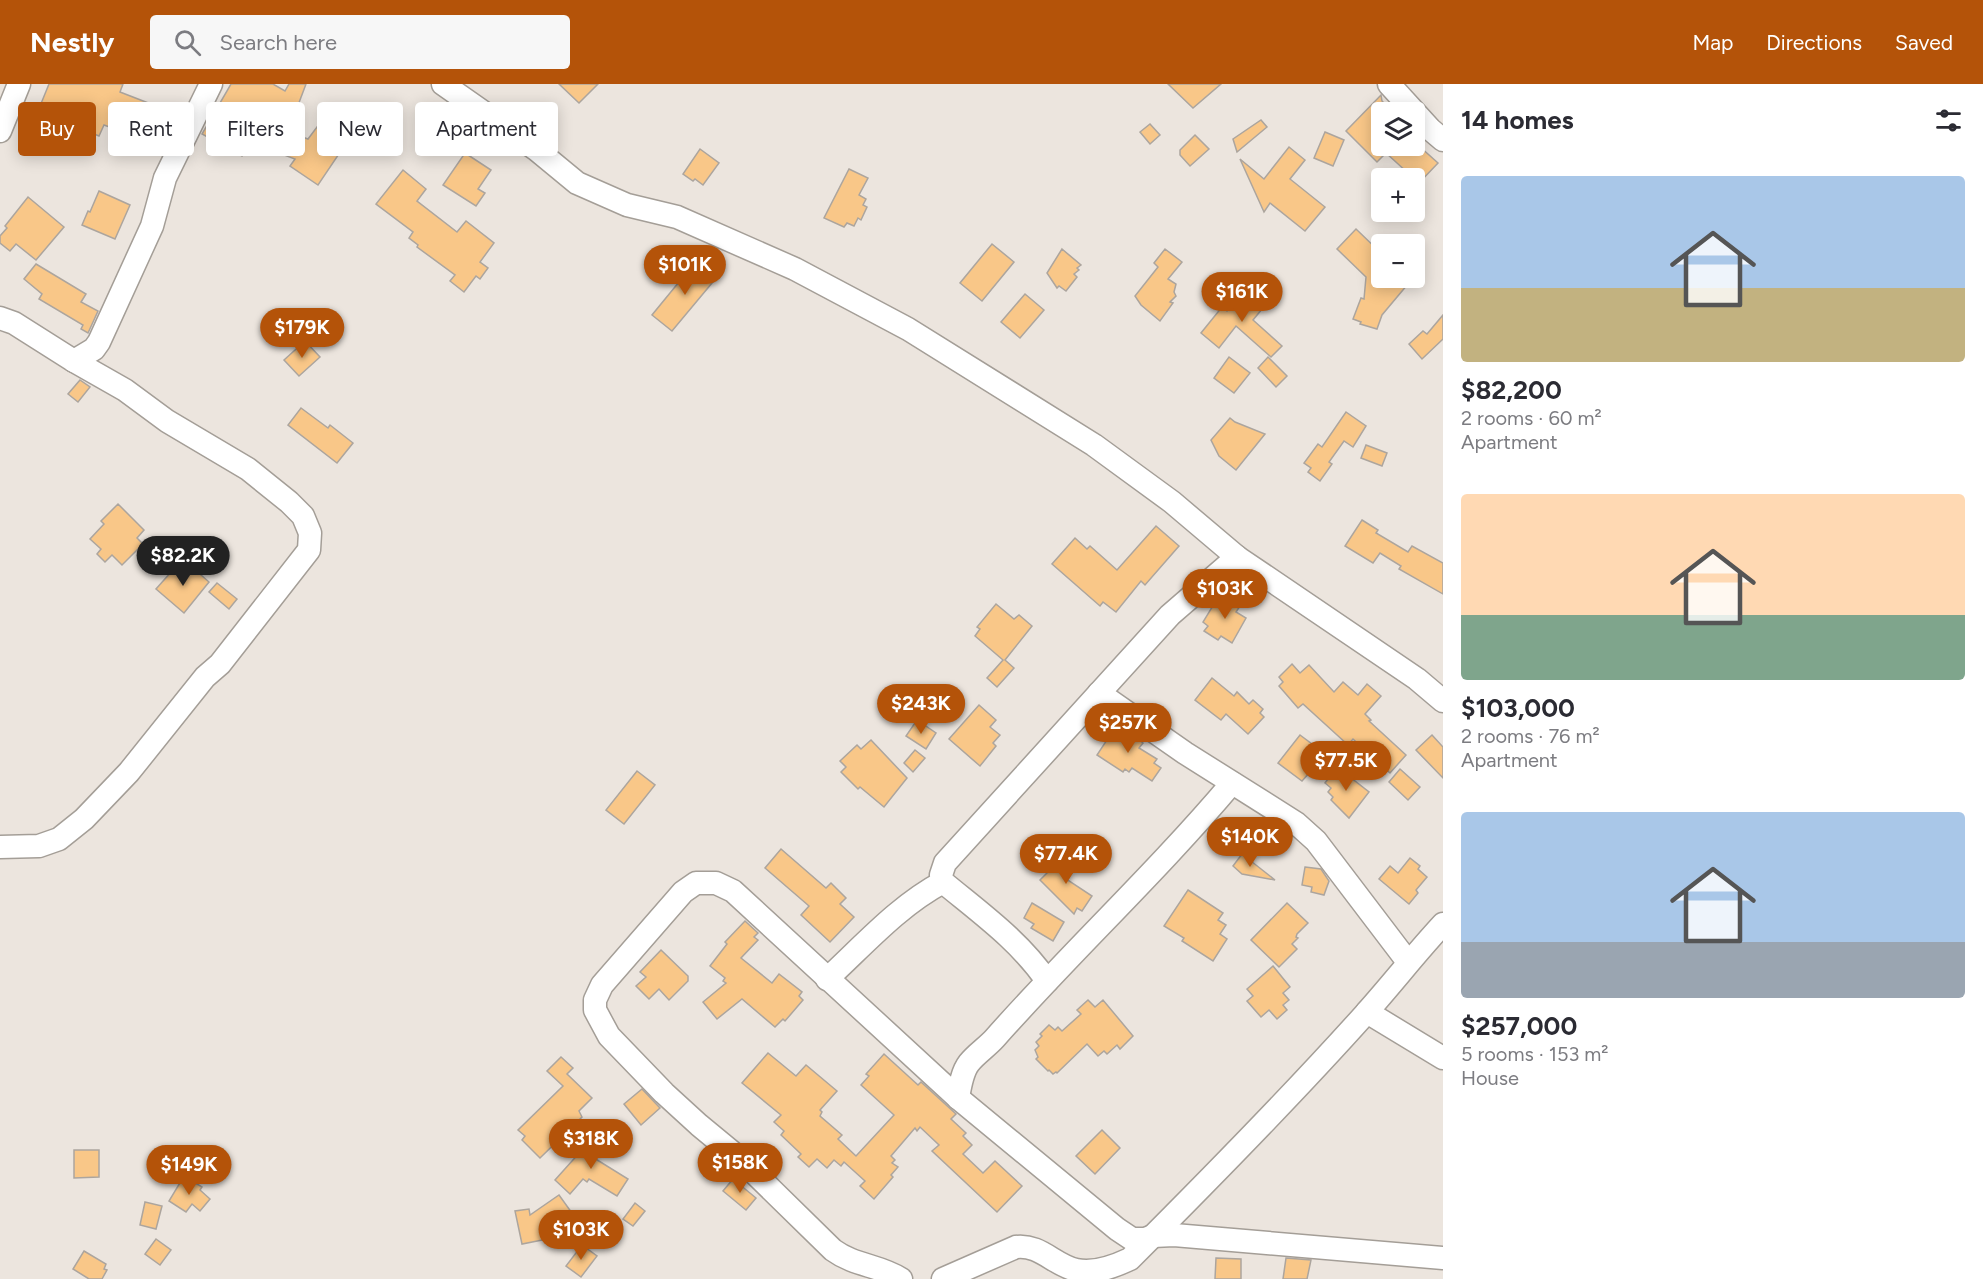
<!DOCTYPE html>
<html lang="en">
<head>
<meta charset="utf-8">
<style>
	:root { --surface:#fff; --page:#f7f7f7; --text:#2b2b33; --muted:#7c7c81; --accent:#b45309 }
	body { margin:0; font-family:Figtree,sans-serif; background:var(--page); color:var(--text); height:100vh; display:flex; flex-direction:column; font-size:22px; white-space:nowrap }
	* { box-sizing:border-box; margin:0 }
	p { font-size:20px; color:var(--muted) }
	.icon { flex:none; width:33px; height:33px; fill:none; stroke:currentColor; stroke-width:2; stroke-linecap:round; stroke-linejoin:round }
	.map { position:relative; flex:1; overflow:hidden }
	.drawer { display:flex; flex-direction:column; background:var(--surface); width:540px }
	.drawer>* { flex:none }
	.guide { position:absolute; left:18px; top:18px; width:570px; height:54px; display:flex; gap:12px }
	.controls { position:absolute; left:1371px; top:18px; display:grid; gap:12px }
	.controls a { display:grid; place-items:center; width:54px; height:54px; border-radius:6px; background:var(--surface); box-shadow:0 3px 15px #0003; font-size:30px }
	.price { position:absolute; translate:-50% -51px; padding:0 14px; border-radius:21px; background:var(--accent); color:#fff; font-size:20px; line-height:39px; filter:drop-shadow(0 2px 3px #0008) }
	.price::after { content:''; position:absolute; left:50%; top:36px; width:18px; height:14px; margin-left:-9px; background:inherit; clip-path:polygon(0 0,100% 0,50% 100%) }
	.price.current { background:#222; color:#fff }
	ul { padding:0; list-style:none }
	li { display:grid; align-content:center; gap:12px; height:318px; padding:0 18px }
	li span { display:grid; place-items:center; height:186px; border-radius:6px; color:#555 }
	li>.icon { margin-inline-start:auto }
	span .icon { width:108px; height:108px; fill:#fffc; stroke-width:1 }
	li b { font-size:26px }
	h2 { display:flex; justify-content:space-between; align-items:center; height:72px; padding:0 18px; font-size:26px }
	.pill { padding:0 21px; border-radius:6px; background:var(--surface); box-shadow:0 3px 15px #0003; font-size:21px; line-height:54px }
	.pill.current { background:var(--accent); color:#fff }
	header { display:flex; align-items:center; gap:36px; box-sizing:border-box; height:84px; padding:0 30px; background:var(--accent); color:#fff }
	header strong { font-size:28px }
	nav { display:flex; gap:33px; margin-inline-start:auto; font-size:21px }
	.search { width:420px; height:54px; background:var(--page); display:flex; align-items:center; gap:15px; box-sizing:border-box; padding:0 21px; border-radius:6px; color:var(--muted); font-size:22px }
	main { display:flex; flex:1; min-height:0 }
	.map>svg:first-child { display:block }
	.building { fill:#f9c788; stroke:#aca59e; stroke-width:1.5 }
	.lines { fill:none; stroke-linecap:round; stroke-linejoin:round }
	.minor-casing { stroke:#a49e97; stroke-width:25 }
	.minor { stroke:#fff; stroke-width:22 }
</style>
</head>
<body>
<header>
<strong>Nestly</strong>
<div class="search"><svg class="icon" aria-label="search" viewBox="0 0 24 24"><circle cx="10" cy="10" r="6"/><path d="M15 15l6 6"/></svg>Search here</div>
<nav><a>Map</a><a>Directions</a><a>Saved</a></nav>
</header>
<main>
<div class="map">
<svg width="1443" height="1195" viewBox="0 0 1443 1195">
	<rect width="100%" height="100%" fill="#ece5de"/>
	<!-- building -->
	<g class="building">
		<polygon points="49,0 123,0 120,8 156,22 153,29 160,32 154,47 146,44 142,55 104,41 99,52 38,27"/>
		<polygon points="231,0 273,0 285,7 289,0 306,0 288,48 308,55 320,39 347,58 318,101 290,82 295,75 250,58 242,72 202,50"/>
		<polygon points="559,0 598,0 579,19"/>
		<polygon points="1168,0 1221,0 1193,24"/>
		<polygon points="1381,11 1382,17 1393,28 1382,28 1382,62 1419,62 1438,79 1419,99 1386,69 1377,78 1346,47"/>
		<polygon points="1261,36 1267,43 1237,68 1233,55"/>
		<polygon points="1150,40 1160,51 1150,60 1140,48"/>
		<polygon points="1325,48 1344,56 1333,82 1314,74"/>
		<polygon points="1195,51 1209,65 1190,82 1180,71 1180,66"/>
		<polygon points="1289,63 1305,76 1290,95 1325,123 1305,147 1270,119 1264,128 1240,75 1264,95"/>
		<polygon points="700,65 719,79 703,101 695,95 693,97 683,90"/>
		<polygon points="465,69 491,86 478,105 485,109 476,122 443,101"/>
		<polygon points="849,85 868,94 859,111 866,115 863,121 867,123 861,136 858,134 854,142 847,139 844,143 824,134"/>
		<polygon points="403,86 426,105 417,117 457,148 466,137 494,159 480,178 488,184 480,195 476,192 464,208 450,197 455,191 417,163 418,161 409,154 413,148 376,120"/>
		<polygon points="99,107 130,121 115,155 82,141 88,127 90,128"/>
		<polygon points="28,113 64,143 36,176 16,160 10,167 0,159 0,152 7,144 5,142"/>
		<polygon points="1356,145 1382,170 1382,194 1413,194 1382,231 1377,245 1360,240 1361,238 1353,235 1361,214 1364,215 1366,193 1337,165"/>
		<polygon points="992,160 1014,178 982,217 960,199"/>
		<polygon points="1062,165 1081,181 1077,184 1079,186 1074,190 1077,193 1066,207 1059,202 1057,204 1047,189"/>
		<polygon points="1165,165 1182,178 1168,195 1176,200 1174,208 1176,212 1170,218 1173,219 1160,237 1141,221 1135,212 1158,183 1154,179"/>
		<polygon points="697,176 717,193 672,247 652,231"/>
		<polygon points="36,180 86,210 81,218 98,227 88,249 81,245 83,241 39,215 42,210 24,195"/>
		<polygon points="1247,202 1267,219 1253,236 1282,262 1271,273 1236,242 1219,264 1201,249 1222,223 1227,227"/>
		<polygon points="1025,210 1044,226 1020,254 1001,238"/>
		<polygon points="1443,231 1443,255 1422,275 1409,260 1423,247 1427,250"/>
		<polygon points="305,257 320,273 299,292 284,276"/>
		<polygon points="1229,273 1250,289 1234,309 1214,294"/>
		<polygon points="1268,273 1287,292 1276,303 1258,284"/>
		<polygon points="80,296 90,303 78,318 68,310"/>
		<polygon points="301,324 328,344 330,341 353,359 337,379 288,341"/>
		<polygon points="1346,328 1366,342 1353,363 1344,357 1329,378 1332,380 1320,397 1308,388 1311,384 1304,379 1318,360 1322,363"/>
		<polygon points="1230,334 1235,338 1265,350 1236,386 1219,372 1211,356"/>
		<polygon points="1366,361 1387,369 1382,382 1361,374"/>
		<polygon points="118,420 144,446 137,454 143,460 122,481 112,471 105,478 97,470 101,465 90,455 104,440 101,437"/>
		<polygon points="1362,436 1378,446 1376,449 1408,468 1412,462 1443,479 1443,510 1399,485 1401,482 1380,469 1373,479 1345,462"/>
		<polygon points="1156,442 1179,462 1145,501 1141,497 1116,528 1103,518 1100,522 1052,480 1075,454 1087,465 1090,462 1117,486"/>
		<polygon points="180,478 189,486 192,483 209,498 184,529 156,505"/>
		<polygon points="217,499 237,515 229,525 209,508"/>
		<polygon points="1231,512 1242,519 1236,528 1246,534 1232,559 1221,552 1218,556 1204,547 1208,542 1203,538 1217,515 1226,520"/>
		<polygon points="996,520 1014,535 1019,531 1032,542 1005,576 1014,584 997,603 987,594 1003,576 975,552 980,545 977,543"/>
		<polygon points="1292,580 1300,589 1309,581 1334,608 1343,598 1358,611 1367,600 1381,612 1365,630 1371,636 1369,637 1406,671 1390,689 1353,655 1348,661 1303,620 1298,624 1279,602 1283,598 1279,593"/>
		<polygon points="1212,594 1234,612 1237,608 1249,620 1253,616 1263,625 1260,629 1264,633 1248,650 1226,630 1221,636 1195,616"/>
		<polygon points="979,621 996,636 990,643 1000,651 993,659 996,662 980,682 949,655"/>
		<polygon points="917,636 936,649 926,665 906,652"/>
		<polygon points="1118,639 1143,659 1139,664 1157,675 1154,679 1161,684 1152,697 1132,684 1129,688 1125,685 1123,688 1097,671"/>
		<polygon points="1300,651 1320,666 1307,683 1311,687 1302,697 1278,679"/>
		<polygon points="1432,651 1443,663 1443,694 1416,666"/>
		<polygon points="871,656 907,694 884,723 860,703 858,705 841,688 846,683 840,677 857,661 861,665"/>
		<polygon points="915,666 925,674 913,688 904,679"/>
		<polygon points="1337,683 1369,708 1349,734 1331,716 1333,713 1328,708 1331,704 1325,699"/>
		<polygon points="1400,685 1420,703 1408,716 1389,698"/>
		<polygon points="637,687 655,701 624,740 606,726"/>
		<polygon points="781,765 826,804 831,799 846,814 840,820 854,833 830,858 801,831 809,822 765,784"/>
		<polygon points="1067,769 1079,782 1066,795 1092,812 1082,827 1077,824 1074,830 1040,796"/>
		<polygon points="1242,770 1275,796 1242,790 1233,782"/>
		<polygon points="1410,774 1420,782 1418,785 1427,793 1416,806 1418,809 1409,820 1379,795 1390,782 1398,789"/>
		<polygon points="1305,783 1321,785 1329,797 1324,811 1311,808 1312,803 1302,801"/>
		<polygon points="1188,806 1223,829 1218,836 1226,841 1220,850 1227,855 1213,877 1182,857 1184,854 1164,842"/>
		<polygon points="1032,819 1064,838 1053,857 1031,844 1034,840 1024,834"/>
		<polygon points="1287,819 1308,839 1297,850 1296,853 1298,854 1292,860 1297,865 1279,883 1251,856"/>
		<polygon points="745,837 758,849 754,853 758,856 741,874 772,899 779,890 802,908 799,912 803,916 785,937 783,935 775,943 742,915 717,935 703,918 726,899 723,897 725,894 710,882 727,860 725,858"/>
		<polygon points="661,866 688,892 688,897 669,916 659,905 649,915 636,902 646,893 640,888"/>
		<polygon points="1273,882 1290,903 1283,909 1289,916 1283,921 1287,926 1277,935 1269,926 1261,933 1247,917 1253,912 1247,905"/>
		<polygon points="1088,916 1095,923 1103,916 1133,952 1120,965 1117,961 1107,970 1104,967 1098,972 1087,960 1057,989 1056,988 1053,990 1049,986 1048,987 1036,975 1038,973 1035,966 1039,962 1036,958 1042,952 1040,950 1049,941 1055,946 1058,943 1062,947 1081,930 1077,926"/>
		<polygon points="768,969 796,992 806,981 837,1007 820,1026 822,1028 820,1032 842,1051 838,1055 856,1072 894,1031 861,1001 869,992 866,990 884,970 918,1001 921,998 956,1030 951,1035 966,1049 963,1052 972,1061 963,1070 983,1089 995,1077 1022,1102 997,1128 932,1067 939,1061 920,1043 917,1047 915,1044 891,1072 895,1076 892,1079 898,1083 891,1091 893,1093 874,1115 860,1102 865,1097 844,1078 841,1082 834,1076 827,1084 817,1075 809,1083 798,1073 801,1070 781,1051 784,1047 774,1038 781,1031 742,999"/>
		<polygon points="561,973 573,984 567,990 592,1014 579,1027 582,1033 540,1074 522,1056 525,1052 518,1046 563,1002 547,987"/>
		<polygon points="642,1005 660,1024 641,1041 624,1020"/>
		<polygon points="1102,1046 1120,1064 1095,1090 1076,1072"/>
		<polygon points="598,1048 609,1058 594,1074 628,1095 617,1112 589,1095 587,1098 583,1095 570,1110 555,1096"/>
		<polygon points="74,1066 99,1066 99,1093 74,1094"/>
		<polygon points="184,1092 202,1103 200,1106 210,1115 200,1127 192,1120 186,1128 169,1117"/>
		<polygon points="733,1095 756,1114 746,1126 723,1107"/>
		<polygon points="559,1111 577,1136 574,1138 579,1144 560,1157 557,1153 522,1160 515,1127 529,1125 530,1131"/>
		<polygon points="145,1118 162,1122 156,1145 140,1141"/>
		<polygon points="635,1119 645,1127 633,1142 623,1135"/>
		<polygon points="156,1155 171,1166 160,1181 145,1170"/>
		<polygon points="582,1161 597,1172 581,1193 566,1182"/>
		<polygon points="84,1167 106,1180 104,1185 107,1186 102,1195 89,1195 73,1185"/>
		<polygon points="1216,1174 1241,1175 1241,1195 1215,1195"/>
		<polygon points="1286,1174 1311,1176 1307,1195 1283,1195"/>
	</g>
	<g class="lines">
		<!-- minor casing -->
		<g class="minor-casing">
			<g id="minor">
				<polyline points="443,0 537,66 577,99 627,121 677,133 795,185 908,245 1094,361 1172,418 1237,473 1417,595 1443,617"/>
				<polyline points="1389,0 1430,45 1443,56"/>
				<polyline points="0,47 19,0"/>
				<polyline points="0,234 14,239 74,277 94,265 99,258 152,142 165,94 211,0"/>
				<polyline points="1099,609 1185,669 1296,739 1316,757 1408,878"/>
				<polyline points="0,763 39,762 59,755 84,735 129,688 205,593 220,580 309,466 310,449 303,432 289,418 248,385 167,337 125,306 74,277"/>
				<path d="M827,895C864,861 898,822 943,798"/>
				<path d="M1047,897C1020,857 979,828 943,798L941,791L945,779L1170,531L1237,473"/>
				<polyline points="1367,928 1443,974"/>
				<path d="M958,1014C960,1002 962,988 969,979C976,970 987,963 995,954C1072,867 1157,788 1232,699"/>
				<path d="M901,1195C879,1181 855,1182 833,1166L739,1074L699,1041L664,1009L609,952L595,926V916L602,901L683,808L696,799H716L733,807L958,1014L1117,1145L1132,1155H1145L1153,1152L1174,1151L1443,1174"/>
				<path d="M943,1195L1016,1163C1040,1160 1054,1181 1076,1186C1094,1190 1113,1183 1130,1175C1210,1095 1290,1014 1366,929C1392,900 1416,869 1443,840"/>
			</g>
		</g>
		<!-- minor -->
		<use href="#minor" class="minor"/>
	</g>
</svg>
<div class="controls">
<a><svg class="icon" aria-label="layers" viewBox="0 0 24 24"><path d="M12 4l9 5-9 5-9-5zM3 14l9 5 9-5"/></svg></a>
<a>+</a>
<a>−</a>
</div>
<b class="price" style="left:685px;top:212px">$101K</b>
<b class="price" style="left:1242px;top:239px">$161K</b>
<b class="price" style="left:302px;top:275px">$179K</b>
<b class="price current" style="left:183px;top:503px">$82.2K</b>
<b class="price" style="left:1225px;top:536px">$103K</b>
<b class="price" style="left:921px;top:651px">$243K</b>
<b class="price" style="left:1128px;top:670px">$257K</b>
<b class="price" style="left:1346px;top:708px">$77.5K</b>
<b class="price" style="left:1250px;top:784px">$140K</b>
<b class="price" style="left:1066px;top:801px">$77.4K</b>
<b class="price" style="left:591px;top:1086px">$318K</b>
<b class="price" style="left:740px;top:1110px">$158K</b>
<b class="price" style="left:189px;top:1112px">$149K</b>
<b class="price" style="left:581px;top:1177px">$103K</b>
<div class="guide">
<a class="pill current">Buy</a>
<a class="pill">Rent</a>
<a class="pill">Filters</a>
<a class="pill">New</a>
<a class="pill">Apartment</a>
</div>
</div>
<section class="drawer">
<h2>14 homes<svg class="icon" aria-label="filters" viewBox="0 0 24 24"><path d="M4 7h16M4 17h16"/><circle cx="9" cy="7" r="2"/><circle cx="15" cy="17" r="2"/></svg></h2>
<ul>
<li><span style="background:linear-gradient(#a9c7e8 60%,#c2b280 0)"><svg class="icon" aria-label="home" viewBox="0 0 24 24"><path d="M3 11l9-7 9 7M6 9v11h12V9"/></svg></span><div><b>$82,200</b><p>2 rooms · 60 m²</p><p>Apartment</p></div></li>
<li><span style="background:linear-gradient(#ffd9b3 65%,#7fa58c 0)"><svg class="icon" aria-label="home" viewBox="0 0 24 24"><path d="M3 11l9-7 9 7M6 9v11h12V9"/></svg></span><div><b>$103,000</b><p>2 rooms · 76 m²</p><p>Apartment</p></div></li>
<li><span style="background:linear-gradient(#a9c7e8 70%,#9aa5b1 0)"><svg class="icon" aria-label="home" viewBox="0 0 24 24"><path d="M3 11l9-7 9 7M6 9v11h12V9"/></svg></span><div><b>$257,000</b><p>5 rooms · 153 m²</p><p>House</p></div></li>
</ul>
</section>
</main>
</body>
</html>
